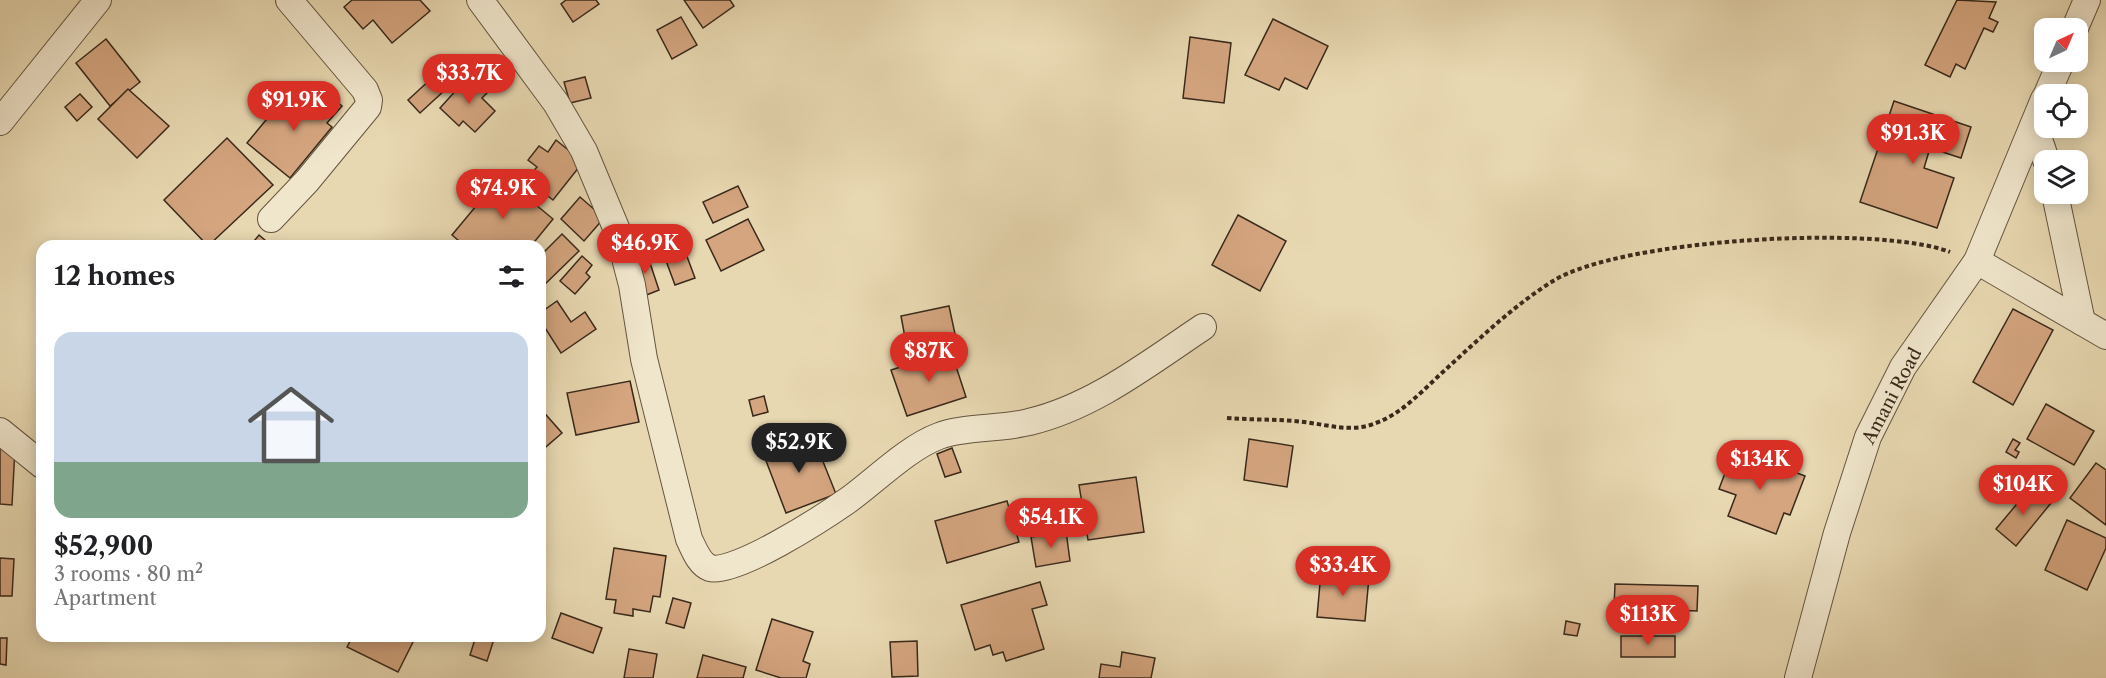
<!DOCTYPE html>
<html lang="en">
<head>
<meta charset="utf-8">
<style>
	:root { --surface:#fff; --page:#f2f2f2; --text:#202124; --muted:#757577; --accent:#d93025 }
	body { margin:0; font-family:"Libre Caslon Text",serif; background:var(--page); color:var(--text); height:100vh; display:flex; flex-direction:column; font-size:22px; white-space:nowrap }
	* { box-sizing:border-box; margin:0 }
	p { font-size:20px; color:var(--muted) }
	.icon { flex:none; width:33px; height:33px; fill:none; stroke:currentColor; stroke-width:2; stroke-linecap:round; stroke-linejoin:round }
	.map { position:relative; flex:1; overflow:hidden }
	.side { position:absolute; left:36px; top:240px; width:510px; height:402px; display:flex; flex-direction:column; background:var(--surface); border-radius:18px; box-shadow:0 3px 15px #0003 }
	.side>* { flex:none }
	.needle { width:39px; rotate:44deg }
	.controls { position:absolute; left:2034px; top:18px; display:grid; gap:12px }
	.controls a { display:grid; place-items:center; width:54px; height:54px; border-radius:12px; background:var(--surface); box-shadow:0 3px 15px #0003; font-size:30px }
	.price { position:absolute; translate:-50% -51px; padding:0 14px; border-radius:21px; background:var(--accent); color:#fff; font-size:20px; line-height:39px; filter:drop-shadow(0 2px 3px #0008) }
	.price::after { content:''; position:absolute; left:50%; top:36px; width:18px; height:14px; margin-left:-9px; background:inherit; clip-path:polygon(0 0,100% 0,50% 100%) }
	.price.current { background:#222; color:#fff }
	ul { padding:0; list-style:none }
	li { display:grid; align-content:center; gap:12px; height:318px; padding:0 18px }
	li span { display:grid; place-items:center; height:186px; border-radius:18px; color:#555 }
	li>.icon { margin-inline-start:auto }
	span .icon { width:108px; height:108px; fill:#fffc; stroke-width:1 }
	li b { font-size:26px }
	h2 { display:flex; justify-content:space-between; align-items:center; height:72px; padding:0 18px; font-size:26px }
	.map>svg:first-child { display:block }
	.building { fill:#d4a57f; stroke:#39291b; stroke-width:1.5 }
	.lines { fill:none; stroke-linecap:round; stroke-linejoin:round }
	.minor-casing { stroke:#655540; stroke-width:28 }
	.path { stroke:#39291b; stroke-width:4; stroke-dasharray:4.5 3; stroke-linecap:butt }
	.minor { stroke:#f0e6cc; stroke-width:26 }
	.labels { text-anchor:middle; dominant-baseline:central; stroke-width:4.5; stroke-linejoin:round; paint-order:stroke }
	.street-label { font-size:18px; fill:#39291b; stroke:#f0e6cc }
</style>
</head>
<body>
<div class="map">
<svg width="2106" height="678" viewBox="0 0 2106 678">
	<rect width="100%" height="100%" fill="#e8d8b1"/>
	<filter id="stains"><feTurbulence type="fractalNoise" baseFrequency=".00333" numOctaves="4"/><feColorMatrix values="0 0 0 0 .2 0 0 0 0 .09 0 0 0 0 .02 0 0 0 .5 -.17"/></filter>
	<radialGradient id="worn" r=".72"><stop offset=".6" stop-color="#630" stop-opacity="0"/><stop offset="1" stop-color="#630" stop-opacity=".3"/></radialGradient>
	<!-- building -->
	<g class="building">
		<polygon points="352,0 420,0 430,11 392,43 373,20 363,29 344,7"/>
		<polygon points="566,0 596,0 599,4 573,22 561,4"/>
		<polygon points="684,0 730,0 734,6 703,28"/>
		<polygon points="1957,0 1996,2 1989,18 1998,22 1993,32 1984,28 1965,69 1956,64 1950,77 1925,65"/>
		<polygon points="681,17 697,45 672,59 657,30"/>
		<polygon points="1273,19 1328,46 1307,89 1285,78 1279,90 1245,75"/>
		<polygon points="1190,37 1231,43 1224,103 1183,98"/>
		<polygon points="106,39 140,82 110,106 76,63"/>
		<polygon points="433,77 445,90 420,113 408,100"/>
		<polygon points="468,77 472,81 475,77 490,90 482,98 495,111 475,132 463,121 459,126 440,108"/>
		<polygon points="585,77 591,98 570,103 564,82"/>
		<polygon points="128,89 169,126 137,158 98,119"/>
		<polygon points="290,91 311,109 326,92 342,106 327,123 332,127 290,178 247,143"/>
		<polygon points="80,94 92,107 77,121 65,107"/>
		<polygon points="1894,101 1971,127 1961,158 1930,148 1924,168 1954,178 1937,228 1860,202"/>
		<polygon points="227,138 273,185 208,246 164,200"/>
		<polygon points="556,140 583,162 553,200 526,179 537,167 528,160 539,146 548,152"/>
		<polygon points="501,176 553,219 531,246 465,246 452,235"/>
		<polygon points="738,186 748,207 713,223 703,202"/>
		<polygon points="580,197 604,218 584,241 561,219"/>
		<polygon points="1238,215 1286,241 1260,291 1212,265"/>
		<polygon points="748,219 764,250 721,271 706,240"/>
		<polygon points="562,234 579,251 540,289 540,256"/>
		<polygon points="259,235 272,246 250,246"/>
		<polygon points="682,243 695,278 675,285 662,250"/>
		<polygon points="647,254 659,290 644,296 631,260"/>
		<polygon points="582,256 592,265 586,273 590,277 575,294 560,281"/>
		<polygon points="557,301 571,322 585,312 596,329 561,353 540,320 540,313"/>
		<polygon points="949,306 955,334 906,343 901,316"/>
		<polygon points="2013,309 2053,330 2013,405 1973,382"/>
		<polygon points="951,351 966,397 907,416 891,370"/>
		<polygon points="630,381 639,422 576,435 567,393"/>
		<polygon points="764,396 768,412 753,416 749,400"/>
		<polygon points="2046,404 2094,431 2074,465 2027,439"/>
		<polygon points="540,408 562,433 540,452"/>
		<polygon points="812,434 836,494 786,513 763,453"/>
		<polygon points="1249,439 1293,446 1287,487 1244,480"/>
		<polygon points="2013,439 2020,443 2015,450 2019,452 2016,458 2006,452"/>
		<polygon points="0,447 15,448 12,505 0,504"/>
		<polygon points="952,448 961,472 945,477 937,454"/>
		<polygon points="1734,449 1805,476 1790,515 1784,513 1776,534 1728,516 1736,495 1719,489"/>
		<polygon points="2096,463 2106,470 2106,525 2070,498"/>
		<polygon points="1136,477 1144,532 1088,540 1079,485"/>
		<polygon points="2031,487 2051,503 2016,546 1996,529"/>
		<polygon points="1007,501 1019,542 947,563 935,521"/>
		<polygon points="2067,520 2106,538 2106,548 2087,590 2045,570"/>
		<polygon points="1066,531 1070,561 1036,567 1031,537"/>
		<polygon points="614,548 666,556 660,597 653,596 650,612 633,609 633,616 614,613 616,600 606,599"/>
		<polygon points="0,558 14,559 12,596 0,596"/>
		<polygon points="1321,572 1369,577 1365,621 1317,617"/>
		<polygon points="1040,582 1047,605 1032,609 1044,649 1006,661 1003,652 993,655 990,645 975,650 961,605"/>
		<polygon points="1615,584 1698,586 1697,611 1614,608"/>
		<polygon points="673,598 691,603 684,628 666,623"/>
		<polygon points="561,613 602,628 593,653 552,638"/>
		<polygon points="772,619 813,632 803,661 810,664 806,678 781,678 756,670"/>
		<polygon points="1566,621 1580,624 1577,636 1564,634"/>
		<polygon points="353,636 416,636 398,672 347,647"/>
		<polygon points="476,636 495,636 487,661 470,655"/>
		<rect x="1621" y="636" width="54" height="21"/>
		<polygon points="0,638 7,638 6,665 0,664"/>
		<polygon points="917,641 918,676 892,677 890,642"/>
		<polygon points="629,649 657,654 653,678 624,678"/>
		<polygon points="1122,652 1155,658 1151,678 1099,678 1101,664 1120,667"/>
		<polygon points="703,655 746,667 743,678 697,678"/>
	</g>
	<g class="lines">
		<!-- minor casing -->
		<g class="minor-casing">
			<g id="minor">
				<path d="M480,0L556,103L584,151L619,235L632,285L644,359L689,539C694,549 699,564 710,568C735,575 824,517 847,501C875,481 907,448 939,436C960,427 1003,429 1029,422C1093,407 1149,363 1203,327"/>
				<polyline points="2075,28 2087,0"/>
				<polyline points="2047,94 2061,62"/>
				<polyline points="0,122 98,0"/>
				<polyline points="2034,124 2046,160"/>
				<polyline points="2055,194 2082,322"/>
				<polyline points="271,219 307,181 368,107 369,100 365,90 289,0"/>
				<polyline points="1977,261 2106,336"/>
				<polyline points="0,431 42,465"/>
				<polyline points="1798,678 1837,533 1868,437 1903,367 1977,261 2044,99"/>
			</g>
		</g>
		<!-- path -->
		<path class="path" d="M1227,418C1253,420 1279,419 1304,422C1329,425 1352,433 1376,423C1403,413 1423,390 1444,371C1478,340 1513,306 1553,281C1620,239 1877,224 1950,252"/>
		<!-- minor -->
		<use href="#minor" class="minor"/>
	</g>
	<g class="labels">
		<!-- street labels -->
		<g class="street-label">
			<text transform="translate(1892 396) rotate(-62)">Amani Road</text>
		</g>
	</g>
	<rect width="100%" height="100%" filter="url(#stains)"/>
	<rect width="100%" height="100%" fill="url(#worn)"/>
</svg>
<div class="controls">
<a><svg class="needle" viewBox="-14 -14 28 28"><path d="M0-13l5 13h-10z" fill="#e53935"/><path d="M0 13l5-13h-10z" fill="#757577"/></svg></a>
<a><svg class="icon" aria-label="locate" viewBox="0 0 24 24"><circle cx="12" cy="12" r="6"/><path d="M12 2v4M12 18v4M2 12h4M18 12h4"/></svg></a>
<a><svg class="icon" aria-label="layers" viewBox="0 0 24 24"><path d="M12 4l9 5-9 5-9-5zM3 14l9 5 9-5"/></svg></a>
</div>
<b class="price" style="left:469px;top:105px">$33.7K</b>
<b class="price" style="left:294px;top:132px">$91.9K</b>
<b class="price" style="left:1913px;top:165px">$91.3K</b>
<b class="price" style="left:503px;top:220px">$74.9K</b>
<b class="price" style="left:645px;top:275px">$46.9K</b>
<b class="price" style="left:929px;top:383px">$87K</b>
<b class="price current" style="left:799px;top:474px">$52.9K</b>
<b class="price" style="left:1760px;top:491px">$134K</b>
<b class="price" style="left:2023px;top:516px">$104K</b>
<b class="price" style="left:1051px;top:549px">$54.1K</b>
<b class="price" style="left:1343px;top:597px">$33.4K</b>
<b class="price" style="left:1648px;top:646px">$113K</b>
<section class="side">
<h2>12 homes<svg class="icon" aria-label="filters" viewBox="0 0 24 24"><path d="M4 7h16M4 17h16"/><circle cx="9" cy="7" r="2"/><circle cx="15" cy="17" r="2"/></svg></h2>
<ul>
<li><span style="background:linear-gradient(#c9d6e8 70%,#7fa58c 0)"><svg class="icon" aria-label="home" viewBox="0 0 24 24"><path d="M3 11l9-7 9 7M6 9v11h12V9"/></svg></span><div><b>$52,900</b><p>3 rooms · 80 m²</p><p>Apartment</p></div></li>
</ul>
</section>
</div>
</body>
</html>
